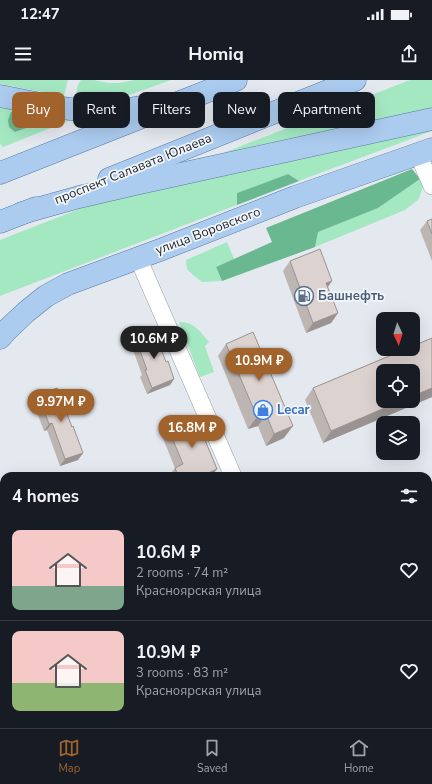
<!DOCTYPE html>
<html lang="en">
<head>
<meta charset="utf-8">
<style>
	:root { --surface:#171b24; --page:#20242c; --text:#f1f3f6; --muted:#9ea1a6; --line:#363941; --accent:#a2622c }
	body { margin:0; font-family:"Nunito Sans",sans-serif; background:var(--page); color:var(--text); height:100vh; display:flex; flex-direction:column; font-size:15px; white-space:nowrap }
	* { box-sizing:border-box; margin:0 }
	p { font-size:13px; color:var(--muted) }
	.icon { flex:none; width:22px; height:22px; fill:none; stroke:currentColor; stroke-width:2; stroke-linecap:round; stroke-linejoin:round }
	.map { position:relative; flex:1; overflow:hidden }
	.drawer { position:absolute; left:0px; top:392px; width:432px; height:256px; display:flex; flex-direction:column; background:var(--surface); border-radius:12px 12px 0 0; box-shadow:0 4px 16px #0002 }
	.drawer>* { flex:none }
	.guide { position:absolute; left:12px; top:12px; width:408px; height:36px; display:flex; gap:8px }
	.needle { width:26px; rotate:176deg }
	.controls { position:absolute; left:376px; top:232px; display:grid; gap:8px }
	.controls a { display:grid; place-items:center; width:44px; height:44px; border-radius:8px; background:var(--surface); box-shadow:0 4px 16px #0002; font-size:20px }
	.price { position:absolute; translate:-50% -34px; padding:0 9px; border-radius:14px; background:var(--accent); color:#fff; font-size:13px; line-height:26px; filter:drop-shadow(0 1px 2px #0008) }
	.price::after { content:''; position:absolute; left:50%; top:24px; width:12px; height:9px; margin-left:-6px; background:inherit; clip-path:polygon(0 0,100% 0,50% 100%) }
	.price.selected { background:#222; color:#fff }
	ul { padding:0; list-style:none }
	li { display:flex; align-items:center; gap:12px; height:100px; padding:0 12px }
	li+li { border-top:1px solid var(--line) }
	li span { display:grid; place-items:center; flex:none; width:112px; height:80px; border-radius:8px; color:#555 }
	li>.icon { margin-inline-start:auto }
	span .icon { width:48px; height:48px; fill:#fffc; stroke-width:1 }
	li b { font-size:17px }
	h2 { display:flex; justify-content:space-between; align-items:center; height:48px; padding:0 12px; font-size:17px }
	.tag { padding:0 14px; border-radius:8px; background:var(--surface); box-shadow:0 4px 16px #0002; font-size:14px; line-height:36px }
	.tag.selected { background:var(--accent); color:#fff }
	.status { display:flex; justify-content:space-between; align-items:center; height:28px; padding:0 20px; background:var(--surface); direction:ltr }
	.status svg { height:11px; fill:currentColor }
	header { display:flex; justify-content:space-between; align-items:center; height:52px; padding:0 12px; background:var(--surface); font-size:18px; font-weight:700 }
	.dock { display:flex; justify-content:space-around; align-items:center; height:56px; border-top:1px solid var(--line); background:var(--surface); font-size:11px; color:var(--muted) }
	.dock a { display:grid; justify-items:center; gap:2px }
	.dock .selected { color:var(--accent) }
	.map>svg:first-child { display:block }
	.green { fill:#a4e8c2; fill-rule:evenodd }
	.forest { fill:#6ab88f }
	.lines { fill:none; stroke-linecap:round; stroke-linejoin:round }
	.minor-casing { stroke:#8c9097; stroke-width:18 }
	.primary-casing { stroke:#577aa2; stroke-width:23 }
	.minor { stroke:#fff; stroke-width:17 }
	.primary { stroke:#abcbef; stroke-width:22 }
	.wall { fill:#bdb5b2 }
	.shaded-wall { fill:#9a9391 }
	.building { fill:#dcd2cf; stroke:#9a9391 }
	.labels { text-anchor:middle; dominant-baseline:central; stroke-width:3.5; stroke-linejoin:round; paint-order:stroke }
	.street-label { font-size:13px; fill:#242628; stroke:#f1f6fd }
	.service-label { font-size:13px; font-weight:bold; fill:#4e5e75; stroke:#f1f6fd; text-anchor:start }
	.shop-label { font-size:13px; font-weight:bold; fill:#366cbe; stroke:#f1f6fd; text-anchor:start }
</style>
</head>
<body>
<div class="status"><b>12:47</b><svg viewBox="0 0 49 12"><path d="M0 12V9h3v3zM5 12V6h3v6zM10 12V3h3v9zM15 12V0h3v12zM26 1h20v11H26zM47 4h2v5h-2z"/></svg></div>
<header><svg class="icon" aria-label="menu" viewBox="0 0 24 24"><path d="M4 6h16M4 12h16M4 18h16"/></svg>Homiq<svg class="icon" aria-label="share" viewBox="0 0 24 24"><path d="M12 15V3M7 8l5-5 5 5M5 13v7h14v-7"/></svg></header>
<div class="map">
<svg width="432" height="648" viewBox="0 0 432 648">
	<rect width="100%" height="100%" fill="#e4e9f0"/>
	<!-- green -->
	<g class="green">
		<polygon points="0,0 68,0 64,16 0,4"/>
		<polygon points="81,0 94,0 109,3 119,3 134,0 171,0 115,20 74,22 78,5"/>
		<polygon points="410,0 432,0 432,28 223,73"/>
		<path d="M0,21L78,37L3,67L0,64ZM28,31L34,45L16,52L11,32Z"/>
		<polygon points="432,49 432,51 299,101 288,94 237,113 237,125 0,216 0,160 125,111"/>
		<polygon points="420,99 423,106 419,119 405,130 315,167 317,152 378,128"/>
		<polygon points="227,162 234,179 216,187 222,201 202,202 193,195 187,189 186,180"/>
		<path d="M179,242C193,241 201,252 209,262L205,266L214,292L200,297Z"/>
		<polygon points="386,644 414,644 416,648 388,648"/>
	</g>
	<!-- forest -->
	<g class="forest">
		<polygon points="28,31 34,33 36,39 35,45 15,52 9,47 8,40 11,32"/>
		<polygon points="412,89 420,99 378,128 318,152 315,167 222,201 216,187 272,162 266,148"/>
		<polygon points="288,94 299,101 237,125 237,113"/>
	</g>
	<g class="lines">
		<!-- minor casing -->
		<g class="minor-casing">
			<g id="minor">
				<polyline points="418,74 432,106"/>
				<polyline points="138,178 233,396"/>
				<polyline points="338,644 340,648"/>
			</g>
		</g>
		<!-- primary casing -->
		<g class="primary-casing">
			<g id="primary">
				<path d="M0,16C33,22 67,31 100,31C116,32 131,29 146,26"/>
				<polyline points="0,93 236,0"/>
				<polyline points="109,99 355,0"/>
				<polyline points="22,133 79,117 135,104 432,39"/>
				<polyline points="0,142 36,128"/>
				<polyline points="0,258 7,250 26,232 46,216 68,204 160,170 295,117 432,69"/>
				<polyline points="0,526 4,537"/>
				<polyline points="45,644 47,648"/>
			</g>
		</g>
		<!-- minor -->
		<use href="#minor" class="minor"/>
		<!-- primary -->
		<use href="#primary" class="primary"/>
	</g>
	<!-- wall -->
	<g class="wall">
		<polygon points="432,139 432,181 420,150 427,141"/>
		<polygon points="290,181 338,233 331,243 306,253 283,191"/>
		<polygon points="135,257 166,282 174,299 170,305 147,314 140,297 142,295 131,264"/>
		<polygon points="432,258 432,317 323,363 305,320 313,308"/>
		<polygon points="226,264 284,358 266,366 258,346 248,349 218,276"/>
		<polygon points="38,315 83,373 78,380 60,386 47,350 44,351 33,322"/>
		<polygon points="168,348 212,396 169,396 175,388 162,356"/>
		<polygon points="432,419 432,506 428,496 428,420"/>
	</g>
	<!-- shaded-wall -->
	<g class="shaded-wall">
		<polygon points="332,201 326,210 326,203"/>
		<polygon points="338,233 331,243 306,253 313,243"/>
		<polygon points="174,299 170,305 147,314 152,308"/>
		<polygon points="432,308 432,317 323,363 331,351 401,321 413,321 413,316"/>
		<polygon points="266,334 258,346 248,349 257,337"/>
		<polygon points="52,343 47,350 44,351 49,344"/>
		<polygon points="293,346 284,358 266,366 274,354"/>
		<polygon points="83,373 78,380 60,386 65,379"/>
		<polygon points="217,389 212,396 201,396"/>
		<polygon points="432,461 432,466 428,472 428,463"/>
	</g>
	<!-- building -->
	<g class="building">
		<polygon points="432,139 432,154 427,141"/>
		<polygon points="320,169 332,201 326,203 338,233 313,243 290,181"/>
		<polygon points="154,250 166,282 168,281 174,299 152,308 145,290 147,290 135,257"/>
		<polygon points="253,252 293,346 274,354 266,334 257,337 226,264"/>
		<polygon points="432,258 432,308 413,316 413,291 383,291 383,321 401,321 331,351 313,308 406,269 413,269 413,266"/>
		<polygon points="57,308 72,347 73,346 83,373 65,379 52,343 49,344 38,315"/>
		<polygon points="195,336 217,389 201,396 178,396 175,388 183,384 168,348"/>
		<polygon points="432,419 432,461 428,463 428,420"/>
	</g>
	<!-- icons -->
	<defs>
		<g id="fuel-ring" transform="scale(1)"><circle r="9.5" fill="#f1f6fd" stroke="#5c6f8a" stroke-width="1.5"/><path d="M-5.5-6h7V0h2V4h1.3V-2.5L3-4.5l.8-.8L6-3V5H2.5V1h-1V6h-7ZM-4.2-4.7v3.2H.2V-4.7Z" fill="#5c6f8a"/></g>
		<g id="shop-ring" transform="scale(1)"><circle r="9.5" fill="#f1f6fd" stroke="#3f7fe0" stroke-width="1.5"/><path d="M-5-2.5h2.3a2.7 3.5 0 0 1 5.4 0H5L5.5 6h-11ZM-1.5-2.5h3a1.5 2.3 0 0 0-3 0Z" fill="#3f7fe0"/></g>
	</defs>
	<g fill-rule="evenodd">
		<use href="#fuel-ring" x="304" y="216"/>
		<use href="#shop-ring" x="263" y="330"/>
	</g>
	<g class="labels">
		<!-- street labels -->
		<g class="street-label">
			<text transform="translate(133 89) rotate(-22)">проспект Салавата Юлаева</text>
			<text transform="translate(208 151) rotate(-21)">улица Воровского</text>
		</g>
		<!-- service labels -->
		<g class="service-label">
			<text x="318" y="216">Башнефть</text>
		</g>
		<!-- shop labels -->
		<g class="shop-label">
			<text x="277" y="330">Lecar</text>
		</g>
	</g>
</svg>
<div class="controls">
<a><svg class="needle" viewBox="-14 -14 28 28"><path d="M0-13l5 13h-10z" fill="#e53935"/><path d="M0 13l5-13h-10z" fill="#9ea1a6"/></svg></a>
<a><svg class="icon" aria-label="locate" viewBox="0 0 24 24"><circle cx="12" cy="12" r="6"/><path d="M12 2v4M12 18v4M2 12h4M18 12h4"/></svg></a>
<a><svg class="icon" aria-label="layers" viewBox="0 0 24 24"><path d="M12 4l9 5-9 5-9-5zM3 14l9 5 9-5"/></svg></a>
</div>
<b class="price selected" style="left:154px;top:280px">10.6M ₽</b>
<b class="price" style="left:259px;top:302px">10.9M ₽</b>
<b class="price" style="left:61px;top:343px">9.97M ₽</b>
<b class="price" style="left:192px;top:369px">16.8M ₽</b>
<div class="guide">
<a class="tag selected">Buy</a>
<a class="tag">Rent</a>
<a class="tag">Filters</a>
<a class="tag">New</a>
<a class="tag">Apartment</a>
</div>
<section class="drawer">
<h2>4 homes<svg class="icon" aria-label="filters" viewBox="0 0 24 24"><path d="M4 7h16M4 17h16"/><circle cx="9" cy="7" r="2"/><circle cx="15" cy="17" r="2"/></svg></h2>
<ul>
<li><span style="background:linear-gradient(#f6c9c9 70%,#7fa58c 0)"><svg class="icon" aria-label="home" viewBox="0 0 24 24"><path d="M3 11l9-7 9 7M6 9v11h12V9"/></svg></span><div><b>10.6M ₽</b><p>2 rooms · 74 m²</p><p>Красноярская улица</p></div><svg class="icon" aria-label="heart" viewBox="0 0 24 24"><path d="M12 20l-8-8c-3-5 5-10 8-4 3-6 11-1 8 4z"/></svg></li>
<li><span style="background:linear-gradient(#f6c9c9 65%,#8fb573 0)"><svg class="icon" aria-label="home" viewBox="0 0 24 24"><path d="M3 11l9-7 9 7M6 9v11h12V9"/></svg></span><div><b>10.9M ₽</b><p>3 rooms · 83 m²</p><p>Красноярская улица</p></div><svg class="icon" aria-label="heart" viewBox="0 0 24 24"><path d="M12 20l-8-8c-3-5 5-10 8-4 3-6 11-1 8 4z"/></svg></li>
</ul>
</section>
</div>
<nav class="dock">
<a class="selected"><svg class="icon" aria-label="map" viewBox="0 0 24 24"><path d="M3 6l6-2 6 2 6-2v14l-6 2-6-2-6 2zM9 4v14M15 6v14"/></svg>Map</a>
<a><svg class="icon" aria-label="saved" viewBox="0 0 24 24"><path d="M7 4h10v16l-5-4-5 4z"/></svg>Saved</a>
<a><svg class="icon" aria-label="home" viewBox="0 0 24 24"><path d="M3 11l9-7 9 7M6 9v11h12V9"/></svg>Home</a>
</nav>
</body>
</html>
